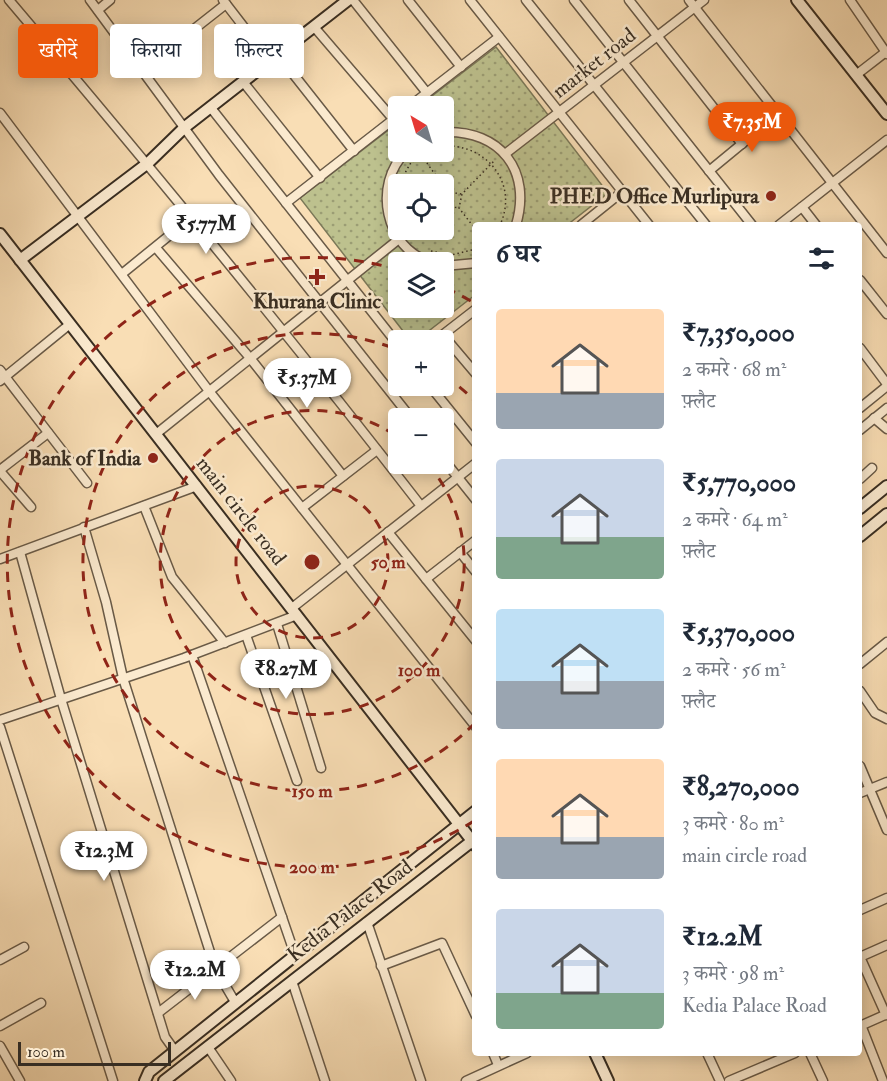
<!DOCTYPE html>
<html lang="hi">
<head>
<meta charset="utf-8">
<style>
	:root { --surface:#fff; --page:#f6f6f7; --text:#1f2937; --muted:#747a83; --accent:#ea580c }
	body { margin:0; font-family:"IM FELL Double Pica","Noto Serif Devanagari",serif; background:var(--page); color:var(--text); height:100vh; display:flex; flex-direction:column; font-size:22px; white-space:nowrap }
	* { box-sizing:border-box; margin:0 }
	p { font-size:20px; color:var(--muted) }
	.icon { flex:none; width:33px; height:33px; fill:none; stroke:currentColor; stroke-width:2; stroke-linecap:round; stroke-linejoin:round }
	.map { position:relative; flex:1; overflow:hidden }
	.side { position:absolute; left:472px; top:222px; width:390px; height:834px; display:flex; flex-direction:column; background:var(--surface); border-radius:6px; box-shadow:0 3px 15px #0003 }
	.side>* { flex:none }
	.top-card { position:absolute; left:18px; top:24px; width:364px; height:54px; display:flex; gap:12px }
	.needle { width:39px; rotate:322deg }
	.tools { position:absolute; left:388px; top:96px; display:grid; gap:12px }
	.tools a { display:grid; place-items:center; width:66px; height:66px; border-radius:6px; background:var(--surface); box-shadow:0 3px 15px #0003; font-size:30px }
	.scale { position:absolute; left:18px; bottom:15px; width:153px; box-sizing:border-box; padding-left:6px; border:3px solid #392e22; border-top:0; font-size:16px; line-height:21px; white-space:nowrap; color:#392e22; -webkit-text-stroke:4px #fbeacf; paint-order:stroke }
	.price { position:absolute; translate:-50% -51px; padding:0 14px; border-radius:21px; background:#fff; color:#222; font-size:20px; line-height:39px; filter:drop-shadow(0 2px 3px #0008) }
	.price::after { content:''; position:absolute; left:50%; top:36px; width:18px; height:14px; margin-left:-9px; background:inherit; clip-path:polygon(0 0,100% 0,50% 100%) }
	.price.on { background:var(--accent); color:#fff }
	ul { padding:0; list-style:none }
	li { display:flex; align-items:center; gap:18px; height:150px; padding:0 24px }
	li span { display:grid; place-items:center; flex:none; width:168px; height:120px; border-radius:6px; color:#555 }
	li>.icon { margin-inline-start:auto }
	span .icon { width:72px; height:72px; fill:#fffc; stroke-width:1 }
	li b { font-size:26px }
	h2 { display:flex; justify-content:space-between; align-items:center; height:72px; padding:0 24px; font-size:26px }
	.chip { padding:0 21px; border-radius:6px; background:var(--surface); box-shadow:0 3px 15px #0003; font-size:21px; line-height:54px }
	.chip.on { background:var(--accent); color:#fff }
	.map>svg:first-child { display:block }
	.grass { fill:url(#grass-dots); stroke:#7b7858; stroke-width:1.5; fill-rule:evenodd }
	.lines { fill:none; stroke-linecap:round; stroke-linejoin:round }
	.street-casing { stroke:#695a47; stroke-width:11 }
	.secondary-casing { stroke:#392e22; stroke-width:14 }
	.path { stroke:#392e22; stroke-width:1.5; stroke-dasharray:1.5 3; stroke-linecap:butt }
	.street { stroke:#fbeacf; stroke-width:8 }
	.secondary { stroke:#fbeacf; stroke-width:10 }
	.ring { fill:none; stroke:#8f2418; stroke-width:3; stroke-dasharray:10 8 }
	.poi-dot { fill:#8f2418; stroke:#fbeacf; stroke-width:2 }
	.labels { text-anchor:middle; dominant-baseline:central; stroke-width:5; stroke-linejoin:round; paint-order:stroke }
	.street-label { font-size:21px; fill:#392e22; stroke:#fbeacf }
	.poi-label { font-size:21px; font-weight:bold; fill:#392e22; stroke:#fbeacf; text-anchor:end }
	.centre { fill:#8f2418; stroke:#fbeacf; stroke-width:3 }
	.ring-label { font-size:18px; text-anchor:middle; font-weight:bold; fill:#8f2418; stroke:#fbeacf; stroke-width:5; stroke-linejoin:round; paint-order:stroke }
</style>
</head>
<body>
<div class="map">
<svg width="887" height="1081" viewBox="0 0 887 1081">
	<defs>
		<pattern id="grass-dots" width="8" height="8" patternUnits="userSpaceOnUse" patternTransform="scale(1.5)"><rect width="8" height="8" fill="#bdc18e"/><path d="M2 2h.1M6 6h.1" fill="none" stroke="#9b9d74" stroke-width="1.8" stroke-linecap="round"/></pattern>
	</defs>
	<rect width="100%" height="100%" fill="#f9deb5"/>
	<filter id="stains"><feTurbulence type="fractalNoise" baseFrequency=".00333" numOctaves="4"/><feColorMatrix values="0 0 0 0 .2 0 0 0 0 .09 0 0 0 0 .02 0 0 0 .5 -.17"/></filter>
	<radialGradient id="worn" r=".72"><stop offset=".6" stop-color="#630" stop-opacity="0"/><stop offset="1" stop-color="#630" stop-opacity=".3"/></radialGradient>
	<!-- grass -->
	<path class="grass" d="M496,47L608,193L567,225H476L475,295L417,340H410L300,198L399,122V152H444V106H419ZM399,184H444V230H399ZM399,262H444V308H399Z"/>
	<g class="lines">
		<!-- street casing -->
		<g class="street-casing">
			<g id="street">
				<path d="M9,0C150,166 288,334 421,506"/>
				<polyline points="90,0 219,175 411,418"/>
				<polyline points="223,0 270,61"/>
				<polyline points="353,0 427,93"/>
				<polyline points="408,0 461,67"/>
				<polyline points="470,0 649,225"/>
				<polyline points="526,0 706,225"/>
				<polyline points="574,0 752,225"/>
				<polyline points="629,0 742,144"/>
				<polyline points="689,0 887,253"/>
				<polyline points="850,0 887,54"/>
				<polyline points="98,10 110,0"/>
				<polyline points="315,28 399,126"/>
				<polyline points="279,56 354,151"/>
				<polyline points="142,70 226,4"/>
				<polyline points="856,75 887,51"/>
				<polyline points="244,83 320,178"/>
				<polyline points="410,106 499,37"/>
				<polyline points="211,108 399,346"/>
				<polyline points="0,113 209,391 476,727"/>
				<path d="M444,132C501,130 532,171 516,225"/>
				<path d="M406,152C372,184 385,249 431,262"/>
				<polyline points="505,154 704,0"/>
				<polyline points="709,171 778,114"/>
				<polyline points="286,203 399,115"/>
				<polyline points="802,207 816,225"/>
				<polyline points="581,225 622,192"/>
				<polyline points="779,225 887,140"/>
				<polyline points="157,249 250,358 343,476"/>
				<polyline points="444,266 476,263"/>
				<polyline points="123,273 192,217"/>
				<polyline points="860,280 887,314"/>
				<polyline points="443,335 476,374"/>
				<polyline points="436,340 476,309"/>
				<polyline points="860,348 887,384"/>
				<polyline points="0,370 87,483"/>
				<polyline points="0,381 70,324"/>
				<polyline points="430,386 476,443"/>
				<polyline points="860,408 887,386"/>
				<polyline points="874,418 887,429"/>
				<polyline points="860,430 887,408"/>
				<polyline points="156,434 399,239"/>
				<polyline points="444,460 476,500"/>
				<polyline points="0,470 48,433"/>
				<polyline points="0,471 31,507"/>
				<polyline points="860,479 872,468"/>
				<polyline points="144,506 172,577 225,643"/>
				<polyline points="302,508 377,450"/>
				<polyline points="84,527 106,602 123,678 215,968 235,1002"/>
				<polyline points="388,532 476,641"/>
				<polyline points="20,552 61,699 165,1037 175,1051"/>
				<polyline points="460,552 476,572"/>
				<polyline points="0,559 197,486"/>
				<polyline points="426,579 476,540"/>
				<polyline points="292,608 476,463"/>
				<polyline points="277,624 321,768"/>
				<polyline points="246,635 297,781"/>
				<polyline points="192,655 295,955"/>
				<polyline points="860,664 887,642"/>
				<polyline points="860,691 875,713 887,719"/>
				<polyline points="0,720 184,658 297,615"/>
				<polyline points="0,727 113,1081"/>
				<polyline points="860,766 887,830"/>
				<polyline points="860,793 887,782"/>
				<polyline points="860,910 887,898"/>
				<polyline points="367,922 421,1081"/>
				<polyline points="0,960 24,947"/>
				<polyline points="381,966 442,943 476,1016"/>
				<polyline points="292,981 325,1081"/>
				<polyline points="158,1013 282,917"/>
				<polyline points="886,1015 860,957 887,945"/>
				<polyline points="861,1025 883,1081"/>
				<polyline points="0,1026 41,1003"/>
				<polyline points="860,1026 887,1014"/>
				<polyline points="0,1046 20,1081"/>
				<polyline points="208,1047 231,1081"/>
				<polyline points="493,1053 498,1065"/>
				<polyline points="707,1053 720,1081"/>
				<polyline points="810,1053 823,1081"/>
				<polyline points="466,1081 527,1053"/>
				<polyline points="729,1081 795,1053"/>
			</g>
		</g>
		<!-- secondary casing -->
		<g class="secondary-casing">
			<g id="secondary">
				<polyline points="797,0 887,114"/>
				<polyline points="0,234 476,846"/>
				<polyline points="20,260 148,163 185,127 348,0"/>
				<polyline points="860,508 887,486"/>
				<polyline points="860,536 887,514"/>
				<polyline points="595,1053 608,1081"/>
				<polyline points="145,1081 149,1072 476,811"/>
				<polyline points="164,1081 476,838"/>
			</g>
		</g>
		<!-- path -->
		<g class="path">
			<path d="M444,146C487,144 519,184 500,225"/>
			<polyline points="419,152 442,184"/>
			<polyline points="399,184 410,164 428,152"/>
			<polyline points="444,188 447,192 462,194"/>
			<polyline points="446,206 459,208"/>
			<polyline points="444,207 447,193"/>
			<polyline points="476,230 459,208 462,194 495,160"/>
			<polyline points="406,234 413,230"/>
			<polyline points="431,251 451,255 476,249"/>
		</g>
		<!-- street -->
		<use href="#street" class="street"/>
		<!-- secondary -->
		<use href="#secondary" class="secondary"/>
	</g>
	<!-- distance rings -->
	<g class="ring">
		<circle cx="312" cy="562" r="76"/>
		<path d="M428 464A152 152 0 1 1 398 437"/>
		<path d="M475 723A229 229 0 1 1 398 350M445 376A229 229 0 0 1 475 401"/>
		<path d="M474 821A305 305 0 1 1 399 270M446 288A305 305 0 0 1 474 303"/>
	</g>
	<!-- markers -->
	<g class="poi-dot">
		<circle cx="771" cy="196" r="6"/>
		<path d="M314 268h6v6h6v6h-6v6h-6v-6h-6v-6h6z"/>
		<circle cx="153" cy="458" r="6"/>
	</g>
	<g class="labels">
		<!-- street labels -->
		<g class="street-label">
			<text transform="translate(594 63) rotate(-38)">market road</text>
			<text transform="translate(241 511) rotate(52)">main circle road</text>
			<text transform="translate(350 911) rotate(-38)">Kedia Palace Road</text>
		</g>
		<!-- poi labels -->
		<g class="poi-label">
			<text x="759" y="196">PHED Office Murlipura</text>
			<text x="317" y="301" text-anchor="middle">Khurana Clinic</text>
			<text x="141" y="458">Bank of India</text>
		</g>
	</g>
	<circle cx="312" cy="562" r="9" class="centre"/>
	<g class="ring-label">
		<text x="388" y="568">50 m</text>
		<text x="419" y="676">100 m</text>
		<text x="312" y="797">150 m</text>
		<text x="312" y="873">200 m</text>
	</g>
	<rect width="100%" height="100%" filter="url(#stains)"/>
	<rect width="100%" height="100%" fill="url(#worn)"/>
</svg>
<div class="tools">
<a><svg class="needle" viewBox="-14 -14 28 28"><path d="M0-13l5 13h-10z" fill="#e53935"/><path d="M0 13l5-13h-10z" fill="#747a83"/></svg></a>
<a><svg class="icon" aria-label="locate" viewBox="0 0 24 24"><circle cx="12" cy="12" r="6"/><path d="M12 2v4M12 18v4M2 12h4M18 12h4"/></svg></a>
<a><svg class="icon" aria-label="layers" viewBox="0 0 24 24"><path d="M12 4l9 5-9 5-9-5zM3 14l9 5 9-5"/></svg></a>
<a>+</a>
<a>−</a>
</div>
<div class="scale">100 m</div>
<b class="price on" style="left:752px;top:153px">₹7.35M</b>
<b class="price" style="left:206px;top:255px">₹5.77M</b>
<b class="price" style="left:307px;top:409px">₹5.37M</b>
<b class="price" style="left:286px;top:700px">₹8.27M</b>
<b class="price" style="left:104px;top:882px">₹12.3M</b>
<b class="price" style="left:195px;top:1001px">₹12.2M</b>
<div class="top-card">
<a class="chip on">खरीदें</a>
<a class="chip">किराया</a>
<a class="chip">फ़िल्टर</a>
</div>
<section class="side">
<h2>6 घर<svg class="icon" aria-label="filters" viewBox="0 0 24 24"><path d="M4 7h16M4 17h16"/><circle cx="9" cy="7" r="2"/><circle cx="15" cy="17" r="2"/></svg></h2>
<ul>
<li><span style="background:linear-gradient(#ffd9b3 70%,#9aa5b1 0)"><svg class="icon" aria-label="home" viewBox="0 0 24 24"><path d="M3 11l9-7 9 7M6 9v11h12V9"/></svg></span><div><b>₹7,350,000</b><p>2 कमरे · 68 m²</p><p>फ़्लैट</p></div></li>
<li><span style="background:linear-gradient(#c9d6e8 65%,#7fa58c 0)"><svg class="icon" aria-label="home" viewBox="0 0 24 24"><path d="M3 11l9-7 9 7M6 9v11h12V9"/></svg></span><div><b>₹5,770,000</b><p>2 कमरे · 64 m²</p><p>फ़्लैट</p></div></li>
<li><span style="background:linear-gradient(#bfe0f5 60%,#9aa5b1 0)"><svg class="icon" aria-label="home" viewBox="0 0 24 24"><path d="M3 11l9-7 9 7M6 9v11h12V9"/></svg></span><div><b>₹5,370,000</b><p>2 कमरे · 56 m²</p><p>फ़्लैट</p></div></li>
<li><span style="background:linear-gradient(#ffd9b3 65%,#9aa5b1 0)"><svg class="icon" aria-label="home" viewBox="0 0 24 24"><path d="M3 11l9-7 9 7M6 9v11h12V9"/></svg></span><div><b>₹8,270,000</b><p>3 कमरे · 80 m²</p><p>main circle road</p></div></li>
<li><span style="background:linear-gradient(#c9d6e8 70%,#7fa58c 0)"><svg class="icon" aria-label="home" viewBox="0 0 24 24"><path d="M3 11l9-7 9 7M6 9v11h12V9"/></svg></span><div><b>₹12.2M</b><p>3 कमरे · 98 m²</p><p>Kedia Palace Road</p></div></li>
</ul>
</section>
</div>
</body>
</html>
